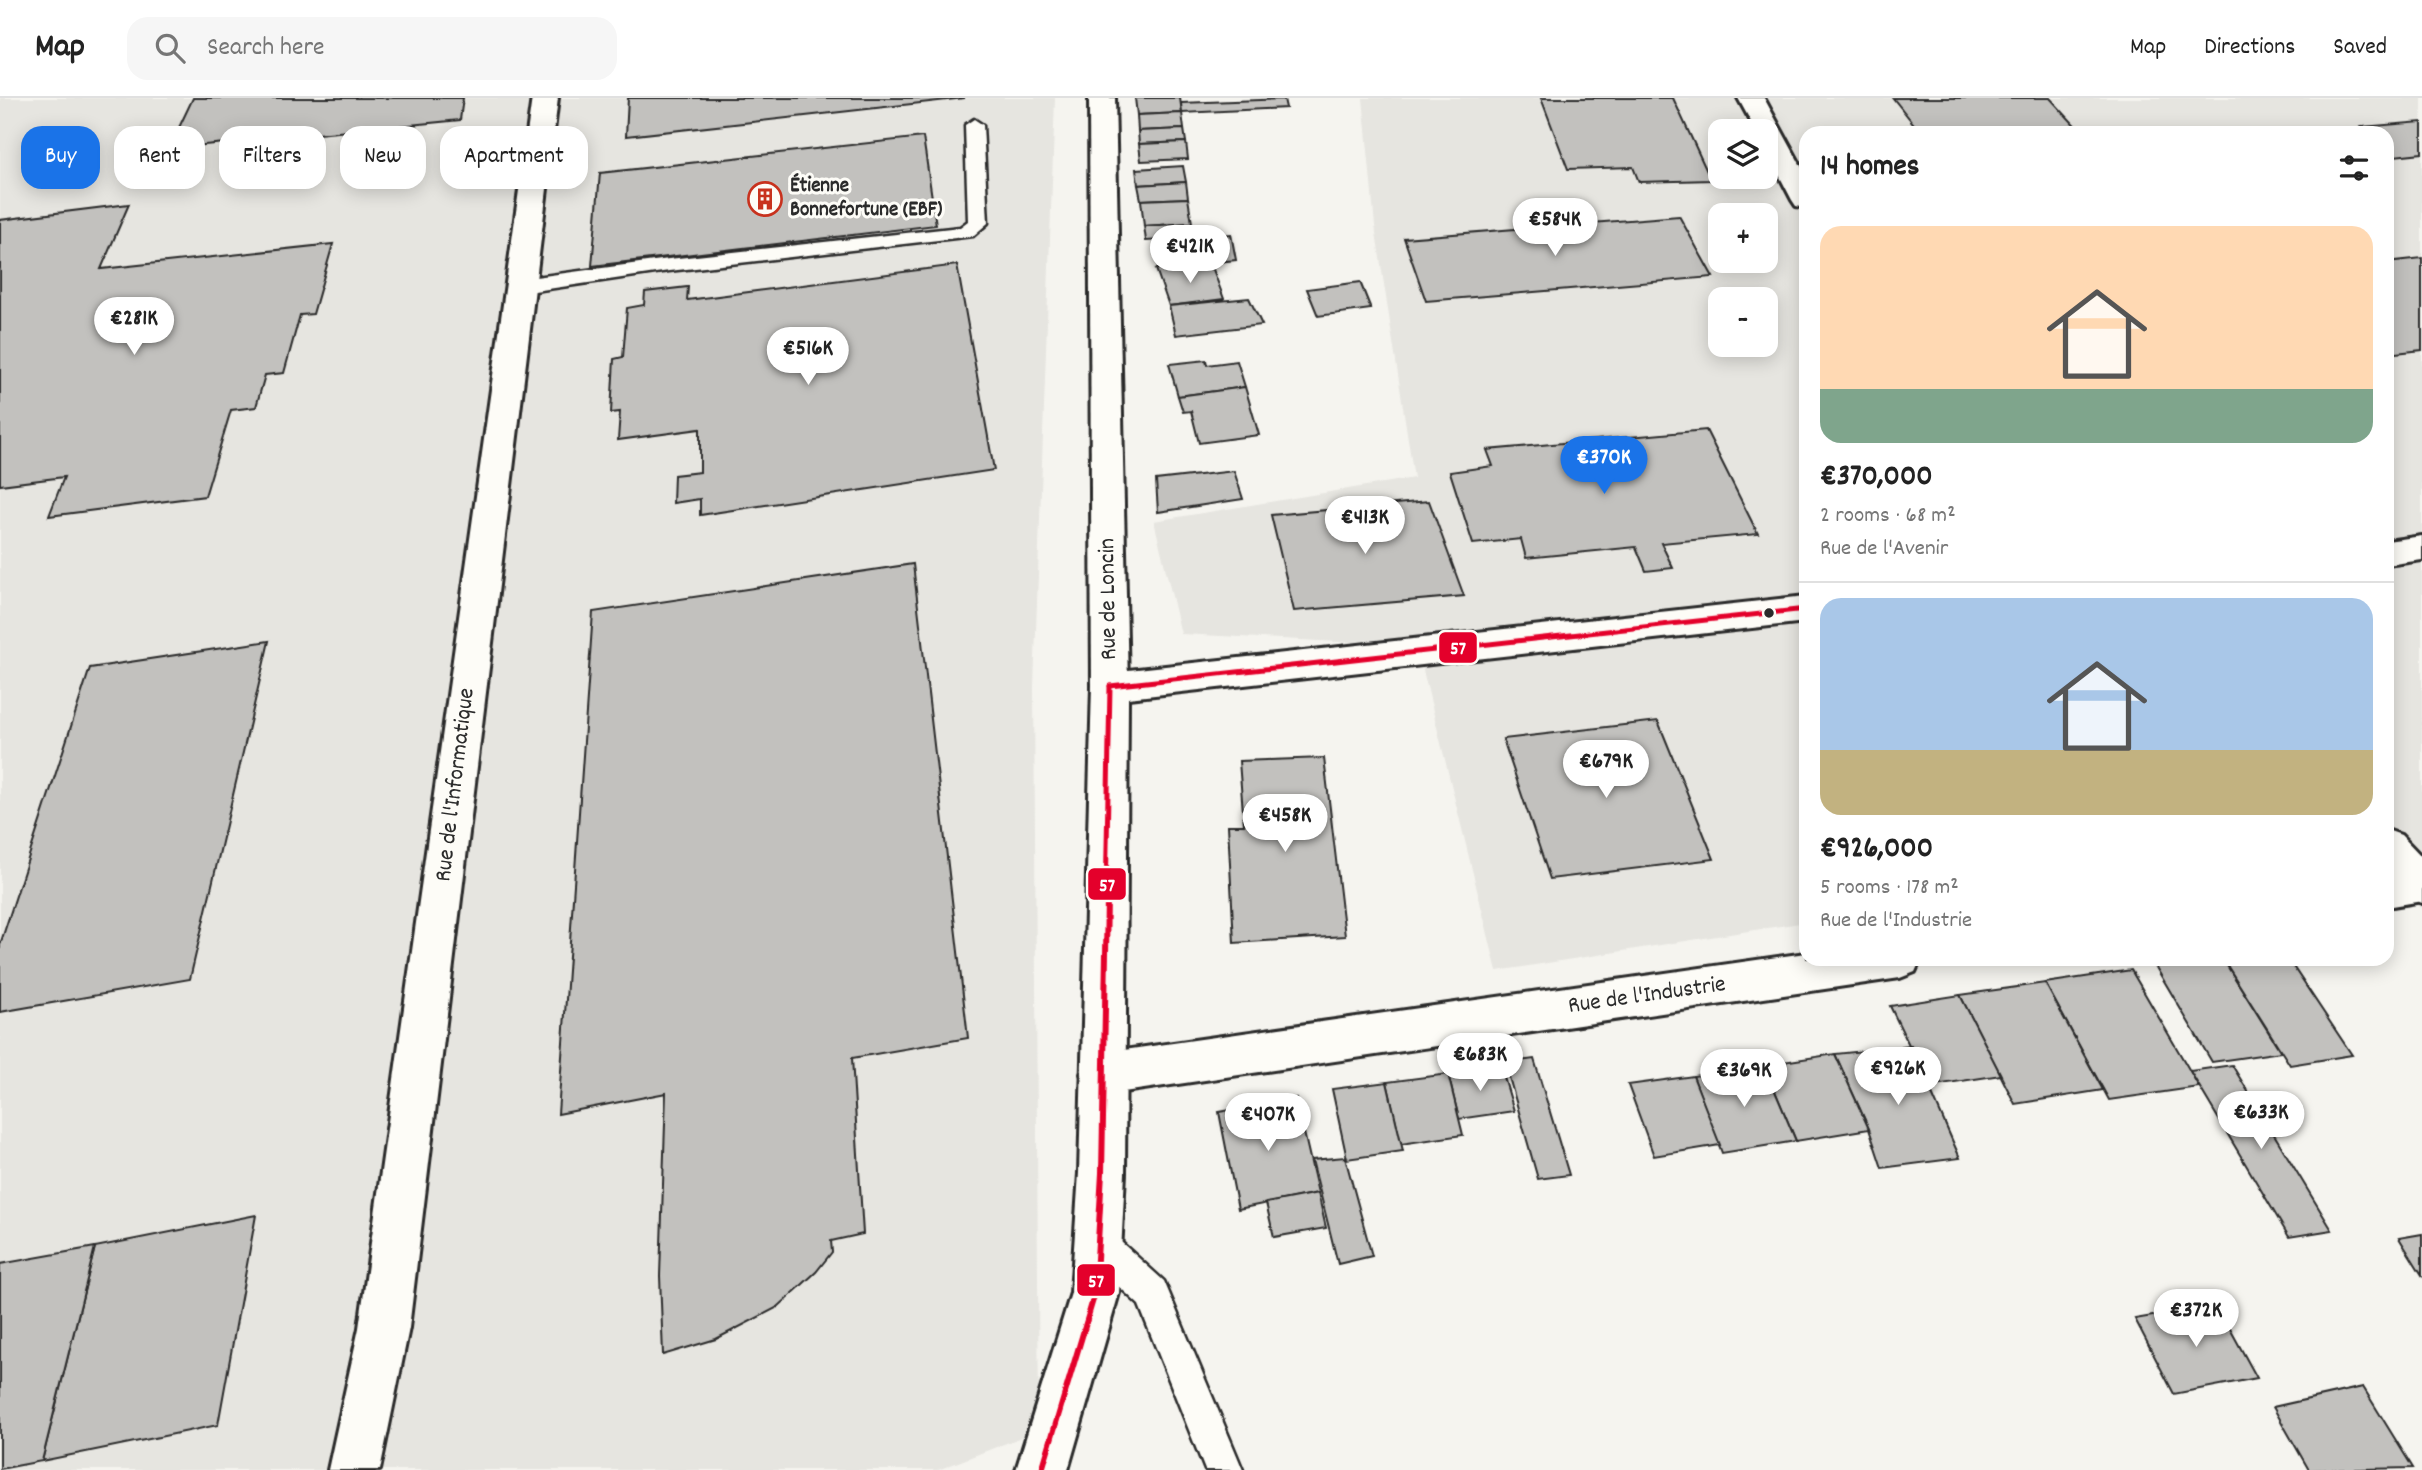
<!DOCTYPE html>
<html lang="en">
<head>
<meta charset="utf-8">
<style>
	:root { --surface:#fff; --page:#f6f6f6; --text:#222; --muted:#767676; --line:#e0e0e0; --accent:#1a73e8 }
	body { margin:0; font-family:Dekko,sans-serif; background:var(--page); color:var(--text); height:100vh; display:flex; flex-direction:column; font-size:26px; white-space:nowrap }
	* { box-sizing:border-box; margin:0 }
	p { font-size:23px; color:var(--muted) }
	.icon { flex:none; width:38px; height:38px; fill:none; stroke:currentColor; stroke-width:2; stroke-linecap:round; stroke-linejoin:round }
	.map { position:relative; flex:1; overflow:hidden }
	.drawer { position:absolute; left:1799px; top:28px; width:595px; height:840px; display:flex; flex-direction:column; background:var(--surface); border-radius:21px; box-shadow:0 4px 18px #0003 }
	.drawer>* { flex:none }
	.banner { position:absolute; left:21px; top:28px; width:665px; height:63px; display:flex; gap:14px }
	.fabs { position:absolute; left:1708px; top:21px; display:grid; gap:14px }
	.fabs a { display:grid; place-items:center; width:70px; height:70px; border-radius:14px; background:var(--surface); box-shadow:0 4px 18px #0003; font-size:35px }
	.price { position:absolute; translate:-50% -60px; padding:0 16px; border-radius:24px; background:#fff; color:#222; font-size:23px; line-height:46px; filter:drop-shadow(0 2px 4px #0008) }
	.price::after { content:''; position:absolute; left:50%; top:42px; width:21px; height:16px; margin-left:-10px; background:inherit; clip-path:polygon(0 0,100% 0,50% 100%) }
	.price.current { background:var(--accent); color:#fff }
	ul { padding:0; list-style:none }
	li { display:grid; align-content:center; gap:14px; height:371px; padding:0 21px }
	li+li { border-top:2px solid var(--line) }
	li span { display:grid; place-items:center; height:217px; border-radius:21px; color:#555 }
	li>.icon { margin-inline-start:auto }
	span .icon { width:126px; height:126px; fill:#fffc; stroke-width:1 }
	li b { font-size:30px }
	h2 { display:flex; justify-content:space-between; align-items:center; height:84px; padding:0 21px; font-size:30px }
	.chip { padding:0 24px; border-radius:21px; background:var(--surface); box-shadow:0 4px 18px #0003; font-size:24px; line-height:63px }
	.chip.current { background:var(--accent); color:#fff }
	header { display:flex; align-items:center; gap:42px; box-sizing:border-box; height:98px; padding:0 35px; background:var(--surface); border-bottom:2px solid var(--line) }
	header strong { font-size:33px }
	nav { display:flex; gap:38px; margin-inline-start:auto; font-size:24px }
	.search { width:490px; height:63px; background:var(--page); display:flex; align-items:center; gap:18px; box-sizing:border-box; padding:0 24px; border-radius:21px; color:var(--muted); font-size:26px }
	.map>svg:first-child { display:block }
	.built { fill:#e6e5e0; fill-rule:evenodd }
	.building { fill:#c2c1be; stroke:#2b2b2b; stroke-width:2 }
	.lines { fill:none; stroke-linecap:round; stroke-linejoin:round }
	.service-casing { stroke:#2b2b2b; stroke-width:5 }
	.minor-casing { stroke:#2b2b2b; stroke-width:6 }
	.tertiary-casing { stroke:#2b2b2b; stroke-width:6 }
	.service { fill:#fdfcf7; fill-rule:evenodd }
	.minor { fill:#fdfcf7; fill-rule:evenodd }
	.tertiary { fill:#fdfcf7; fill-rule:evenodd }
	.bus-1-far1-casing { stroke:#fdfcf7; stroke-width:10 }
	.bus-1-casing { stroke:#fdfcf7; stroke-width:11 }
	.bus-1-far1 { stroke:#e4002b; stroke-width:5 }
	.bus-1 { stroke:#e4002b; stroke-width:6 }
	.bus-dot { fill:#2b2b2b; stroke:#fdfcf7; stroke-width:2.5 }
	.labels { text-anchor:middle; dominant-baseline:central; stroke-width:6; stroke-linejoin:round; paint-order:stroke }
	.far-poi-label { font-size:21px; font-weight:bold; fill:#2b2b2b; stroke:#fdfcf7; text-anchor:start }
	.street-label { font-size:24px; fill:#2b2b2b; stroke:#fdfcf7 }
	.line-badge { stroke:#fdfcf7; stroke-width:2.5 }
	.badge-label { font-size:19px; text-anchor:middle; font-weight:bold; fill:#fff }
</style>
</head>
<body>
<header>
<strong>Map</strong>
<div class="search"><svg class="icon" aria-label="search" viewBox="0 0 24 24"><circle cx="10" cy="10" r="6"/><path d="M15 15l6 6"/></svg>Search here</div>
<nav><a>Map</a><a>Directions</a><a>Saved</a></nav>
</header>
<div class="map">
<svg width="2422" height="1372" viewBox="0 0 2422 1372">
	<rect width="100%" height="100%" fill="#f5f4ef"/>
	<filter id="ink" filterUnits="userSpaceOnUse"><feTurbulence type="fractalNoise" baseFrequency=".0143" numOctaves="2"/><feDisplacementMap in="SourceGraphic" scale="14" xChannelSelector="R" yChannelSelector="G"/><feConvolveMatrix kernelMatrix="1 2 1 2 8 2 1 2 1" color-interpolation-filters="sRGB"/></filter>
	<g filter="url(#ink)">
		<!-- built -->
		<g class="built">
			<polygon points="0,0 1055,0 1034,589 1039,1332 938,1372 0,1372"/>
			<path d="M1363,0H2422V812L2387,776V35H1806V824L1497,873L1417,548L1181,536L1154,423L1414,380L1375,128ZM1720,33H1766V79H1720ZM1720,117H1766V163H1720ZM1720,201H1766V247H1720Z"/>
		</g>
		<!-- building -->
		<g class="building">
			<polygon points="193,0 463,0 460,22 194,48 173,42"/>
			<polygon points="628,0 965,0 626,38"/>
			<polygon points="1135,0 1180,0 1182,15 1137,17"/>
			<polygon points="1541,0 1673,0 1711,82 1639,84 1633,69 1568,71"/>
			<polygon points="1893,0 2050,0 2082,35 1921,35"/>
			<polygon points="1284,1 1286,10 1182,15 1181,5"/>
			<polygon points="1182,15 1184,31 1138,33 1137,17"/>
			<polygon points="2422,24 2422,55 2394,58 2387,52 2387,35 2368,35 2361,29"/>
			<polygon points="1184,31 1186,44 1139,46 1138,33"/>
			<polygon points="923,39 936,127 592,168 600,75"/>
			<polygon points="1186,44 1188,61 1141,63 1139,46"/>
			<polygon points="1183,68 1186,84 1138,87 1136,71"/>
			<polygon points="1186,84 1188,100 1141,102 1138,87"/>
			<polygon points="1188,100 1192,125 1144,128 1141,102"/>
			<polygon points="129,106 101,171 333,146 313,216 300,217 284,275 265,277 256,309 231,312 205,398 49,418 64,379 0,387 0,122"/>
			<polygon points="1679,118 1713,179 1426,203 1404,140"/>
			<polygon points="1192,125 1195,140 1146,143 1144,128"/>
			<polygon points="1231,136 1236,162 1167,169 1165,142"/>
			<polygon points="2422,160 2422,252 2387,256 2387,164"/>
			<polygon points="1211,166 1224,201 1169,208 1156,171"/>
			<polygon points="957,167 994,372 700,417 700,401 673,405 674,377 700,374 700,331 618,342 620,314 611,315 614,261 623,259 627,210 644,207 645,194 688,189 687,202"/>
			<polygon points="1360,184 1371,211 1318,218 1307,191"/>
			<polygon points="1249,200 1262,227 1176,237 1169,208"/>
			<polygon points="1206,262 1207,267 1237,263 1245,289 1178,298 1169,266"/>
			<polygon points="1245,289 1259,337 1199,345 1191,313 1183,314 1178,298"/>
			<polygon points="1706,332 1758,436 1661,445 1673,470 1646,473 1636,449 1526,460 1521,441 1473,446 1450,374 1493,368 1487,352"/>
			<polygon points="1234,373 1243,401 1158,414 1156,382"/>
			<polygon points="1429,403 1464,498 1294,513 1271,417"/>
			<polygon points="913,466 968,940 852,960 863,1136 831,1143 832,1154 816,1174 778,1209 716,1241 663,1257 660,1178 666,995 558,1016 593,514"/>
			<polygon points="269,543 190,881 0,914 0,847 90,570"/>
			<polygon points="1658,623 1714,761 1550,781 1503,641"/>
			<polygon points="1324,660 1345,838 1234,845 1228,727 1244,727 1239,663"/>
			<polygon points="2188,861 2223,861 2281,954 2212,964 2154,866"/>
			<polygon points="2223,861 2288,861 2352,957 2290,967"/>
			<polygon points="2131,872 2190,973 2199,989 2109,1002 2045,885"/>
			<polygon points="2045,885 2103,992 2015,1006 1960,897"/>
			<polygon points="1960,897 2001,977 1929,988 1890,908"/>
			<polygon points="1911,948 1960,1060 1882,1070 1869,1031 1835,956"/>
			<polygon points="1835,956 1869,1031 1796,1043 1764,967"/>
			<polygon points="1534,961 1569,1077 1538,1081 1505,965"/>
			<polygon points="1764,967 1796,1043 1722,1055 1693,978"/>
			<polygon points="2232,967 2332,1132 2289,1139 2190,973"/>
			<polygon points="1501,969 1514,1013 1459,1021 1448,976"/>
			<polygon points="1448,976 1463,1037 1401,1046 1387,984"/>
			<polygon points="1693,978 1720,1047 1654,1058 1628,987"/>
			<polygon points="1387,984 1403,1053 1347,1061 1332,991"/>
			<polygon points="1296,1000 1318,1095 1238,1111 1219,1014"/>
			<polygon points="1345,1059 1372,1158 1338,1166 1312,1062"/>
			<polygon points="1318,1095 1326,1130 1274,1139 1266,1105"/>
			<polygon points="256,1117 218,1327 42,1363 95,1149"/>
			<polygon points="2422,1136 2422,1177 2399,1140"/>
			<polygon points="95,1149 42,1363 0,1371 0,1166"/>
			<polygon points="2217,1207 2257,1280 2174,1296 2135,1221"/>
			<polygon points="2363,1289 2413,1370 2309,1372 2273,1309"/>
		</g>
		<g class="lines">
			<!-- service casing -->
			<g class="service-casing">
				<g id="service">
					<polygon points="974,21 983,27 988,125 973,138 669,173 521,195 514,193 511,188 514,183 521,181 669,161 960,129 968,123 965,27"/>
					<polygon points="1098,1129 1110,1134 1164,1183 1243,1372 1205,1372 1139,1207 1086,1158 1081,1146 1086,1134"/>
				</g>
			</g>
			<!-- minor casing -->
			<g class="minor-casing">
				<g id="minor">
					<polygon points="532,0 558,0 409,1230 380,1372 328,1372 359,1230"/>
					<polygon points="1089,0 1115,0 1128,588 1123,598 1110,602 1097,598 1092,588"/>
					<polygon points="2422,438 2422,462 2387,467 2387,443"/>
					<polygon points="2422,769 2422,803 2387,809 2387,773"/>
					<polygon points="1806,855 1806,861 1921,861 1915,874 1900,880 1103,997 1087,991 1081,976 1087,961 1103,955"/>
				</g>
			</g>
			<!-- tertiary casing -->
			<g class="tertiary-casing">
				<g id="tertiary">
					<polygon points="1738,0 1764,0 1806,77 1806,110 1796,108 1792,102 1766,52 1766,33 1756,33"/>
					<polygon points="1806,498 1806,524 1128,600 1125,1075 1119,1195 1068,1372 1016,1372 1071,1195 1079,1075 1092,588 1097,578 1110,574"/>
					<polygon points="2387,732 2401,737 2422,759 2422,805 2408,799 2387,777"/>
				</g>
			</g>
			<!-- service -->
			<use href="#service" class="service"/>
			<!-- minor -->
			<use href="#minor" class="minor"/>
			<!-- tertiary -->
			<use href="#tertiary" class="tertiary"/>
			<!-- bus-1-far1 casing -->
			<g class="bus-1-far1-casing">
				<g id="bus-1-far1">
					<polyline points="1110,588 1806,511"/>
					<polyline points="1106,803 1110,588"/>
				</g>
			</g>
			<!-- bus-1 casing -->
			<g class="bus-1-casing">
				<polyline id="bus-1" points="1042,1372 1095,1195 1102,1075 1107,801"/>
			</g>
			<!-- bus-1-far1 -->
			<use href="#bus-1-far1" class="bus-1-far1"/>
			<!-- bus-1 -->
			<use href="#bus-1" class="bus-1"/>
		</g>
	</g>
	<!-- icons -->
	<defs>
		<g id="building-ring" transform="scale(1.75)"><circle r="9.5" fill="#fdfcf7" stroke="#c8321e" stroke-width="1.5"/><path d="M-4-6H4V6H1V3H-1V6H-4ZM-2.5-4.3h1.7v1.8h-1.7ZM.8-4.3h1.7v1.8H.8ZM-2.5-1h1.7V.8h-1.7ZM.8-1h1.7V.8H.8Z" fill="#c8321e"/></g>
	</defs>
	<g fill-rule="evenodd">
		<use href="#building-ring" x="765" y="101"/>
	</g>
	<!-- markers -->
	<circle class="bus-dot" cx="1769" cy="515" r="6"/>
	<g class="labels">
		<!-- far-poi labels -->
		<g class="far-poi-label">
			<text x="790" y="89">Étienne<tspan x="790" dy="24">Bonnefortune (EBF)</tspan></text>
		</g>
		<!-- street labels -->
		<g class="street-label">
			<text transform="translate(1109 501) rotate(-91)">Rue de Loncin</text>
			<text transform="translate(456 687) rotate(-83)">Rue de l'Informatique</text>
			<text transform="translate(1647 898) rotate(-8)">Rue de l'Industrie</text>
		</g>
	</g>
	<g class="line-badge">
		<rect x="1438" y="533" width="40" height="33" rx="7" fill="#e4002b"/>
		<rect x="1087" y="769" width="40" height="34" rx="7" fill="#e4002b"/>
		<rect x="1076" y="1165" width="40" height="34" rx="7" fill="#e4002b"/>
	</g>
	<g class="badge-label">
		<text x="1458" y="556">57</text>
		<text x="1107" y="793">57</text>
		<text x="1096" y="1189">57</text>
	</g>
</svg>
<div class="fabs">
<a><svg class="icon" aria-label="layers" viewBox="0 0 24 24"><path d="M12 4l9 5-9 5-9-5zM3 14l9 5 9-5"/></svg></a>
<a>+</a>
<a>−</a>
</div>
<b class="price" style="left:1555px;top:160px">€584K</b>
<b class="price" style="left:1190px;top:187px">€421K</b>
<b class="price" style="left:134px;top:259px">€281K</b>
<b class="price" style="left:808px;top:289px">€516K</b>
<b class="price current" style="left:1604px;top:398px">€370K</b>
<b class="price" style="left:1365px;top:458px">€413K</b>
<b class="price" style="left:1606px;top:702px">€679K</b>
<b class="price" style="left:1285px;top:756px">€458K</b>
<b class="price" style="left:1480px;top:995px">€683K</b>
<b class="price" style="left:1898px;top:1009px">€926K</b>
<b class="price" style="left:1744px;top:1011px">€369K</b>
<b class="price" style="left:2261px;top:1053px">€633K</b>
<b class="price" style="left:1268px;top:1055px">€407K</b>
<b class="price" style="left:2196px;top:1251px">€372K</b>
<div class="banner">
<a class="chip current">Buy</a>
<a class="chip">Rent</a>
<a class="chip">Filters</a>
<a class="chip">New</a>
<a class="chip">Apartment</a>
</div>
<section class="drawer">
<h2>14 homes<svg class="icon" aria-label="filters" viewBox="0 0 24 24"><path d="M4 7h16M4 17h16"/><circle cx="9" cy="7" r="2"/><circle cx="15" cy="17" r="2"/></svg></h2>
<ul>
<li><span style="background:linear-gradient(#ffd9b3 75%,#7fa58c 0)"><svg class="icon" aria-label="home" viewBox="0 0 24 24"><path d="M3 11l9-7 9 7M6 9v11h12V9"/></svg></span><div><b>€370,000</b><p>2 rooms · 68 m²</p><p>Rue de l'Avenir</p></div></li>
<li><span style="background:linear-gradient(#a9c7e8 70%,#c2b280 0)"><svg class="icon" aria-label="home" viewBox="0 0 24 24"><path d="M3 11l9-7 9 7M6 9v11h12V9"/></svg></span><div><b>€926,000</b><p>5 rooms · 178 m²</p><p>Rue de l'Industrie</p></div></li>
</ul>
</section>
</div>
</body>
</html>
